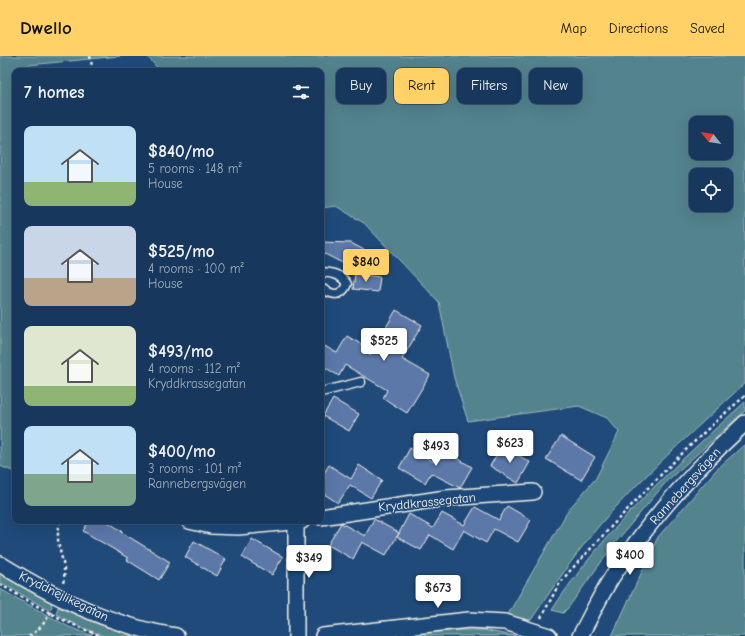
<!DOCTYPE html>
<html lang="en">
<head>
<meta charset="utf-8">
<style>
	:root { --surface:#17385c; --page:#203f62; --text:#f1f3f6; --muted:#9eacbb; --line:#365272; --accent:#ffd166 }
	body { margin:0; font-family:"Comic Neue",sans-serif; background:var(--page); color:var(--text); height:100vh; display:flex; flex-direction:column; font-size:15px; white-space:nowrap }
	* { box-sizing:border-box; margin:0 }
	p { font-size:13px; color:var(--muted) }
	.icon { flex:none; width:22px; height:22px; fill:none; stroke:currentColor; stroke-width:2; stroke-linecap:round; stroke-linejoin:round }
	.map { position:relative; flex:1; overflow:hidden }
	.side { position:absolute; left:12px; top:12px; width:312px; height:456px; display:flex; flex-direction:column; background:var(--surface); border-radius:8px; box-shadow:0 4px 16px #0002,0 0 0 1px var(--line) }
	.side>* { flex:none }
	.top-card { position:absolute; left:336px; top:12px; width:349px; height:36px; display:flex; gap:8px }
	.needle { width:26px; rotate:300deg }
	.controls { position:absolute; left:689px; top:60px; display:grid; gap:8px }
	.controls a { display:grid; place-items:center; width:44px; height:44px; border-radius:8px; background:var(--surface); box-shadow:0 4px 16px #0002,0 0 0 1px var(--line); font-size:20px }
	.price { position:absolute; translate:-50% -34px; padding:0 9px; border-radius:4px; background:#fff; color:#222; font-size:13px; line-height:26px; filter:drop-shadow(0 1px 2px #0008) }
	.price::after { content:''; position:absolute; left:50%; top:24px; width:12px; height:9px; margin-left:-6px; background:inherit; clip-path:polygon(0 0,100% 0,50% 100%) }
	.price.selected { background:var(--accent); color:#111 }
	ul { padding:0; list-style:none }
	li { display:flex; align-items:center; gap:12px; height:100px; padding:0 12px }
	li span { display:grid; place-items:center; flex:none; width:112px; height:80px; border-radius:8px; color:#555 }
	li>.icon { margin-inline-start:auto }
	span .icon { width:48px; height:48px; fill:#fffc; stroke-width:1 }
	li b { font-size:17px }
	h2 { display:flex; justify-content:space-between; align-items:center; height:48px; padding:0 12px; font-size:17px }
	.pill { padding:0 14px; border-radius:8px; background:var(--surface); box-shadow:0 4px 16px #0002,0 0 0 1px var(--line); font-size:14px; line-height:36px }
	.pill.selected { background:var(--accent); color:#111 }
	header { display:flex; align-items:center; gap:24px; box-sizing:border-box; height:56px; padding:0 20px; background:var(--accent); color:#111 }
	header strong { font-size:19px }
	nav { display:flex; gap:22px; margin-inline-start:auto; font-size:14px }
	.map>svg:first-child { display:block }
	.green { fill:#53838d; stroke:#a4baba; fill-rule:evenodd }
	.building { fill:#5c78a9; stroke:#f4f1e8 }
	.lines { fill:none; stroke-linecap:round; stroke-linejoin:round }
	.service-casing { stroke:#f4f1e8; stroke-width:11 }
	.minor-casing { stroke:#f4f1e8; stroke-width:18 }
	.path { stroke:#f4f1e8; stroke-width:2.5; stroke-dasharray:3 3; stroke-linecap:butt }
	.service { stroke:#1f4a7a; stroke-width:8 }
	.minor { stroke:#1f4a7a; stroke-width:15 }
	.labels { text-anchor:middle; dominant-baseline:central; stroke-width:3; stroke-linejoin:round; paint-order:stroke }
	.street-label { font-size:13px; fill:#f4f1e8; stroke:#1f4a7a }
</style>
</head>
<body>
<header>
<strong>Dwello</strong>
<nav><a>Map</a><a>Directions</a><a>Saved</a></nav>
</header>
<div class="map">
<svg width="745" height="580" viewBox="0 0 745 580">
	<rect width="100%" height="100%" fill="#1f4a7a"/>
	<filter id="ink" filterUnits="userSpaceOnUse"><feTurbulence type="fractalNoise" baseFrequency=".025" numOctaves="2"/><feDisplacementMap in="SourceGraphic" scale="8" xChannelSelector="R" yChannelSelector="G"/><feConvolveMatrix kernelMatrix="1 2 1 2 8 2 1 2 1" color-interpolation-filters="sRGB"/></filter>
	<g filter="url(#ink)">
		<!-- green -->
		<g class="green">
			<polygon points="0,0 120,0 29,9 30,15 15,15 15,416 0,410"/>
			<path d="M147,0H745V327C700,369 655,409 613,454C582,487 557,526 531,564L507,560L569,453L596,422L619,376L607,362L579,350L468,365L454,322L439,246L364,167L336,150L321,152V15H160ZM696,67H726V97H696ZM696,119H726V149H696Z"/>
			<path d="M745,346V355L667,425L615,487L568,552L563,557L552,554C603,475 675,409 745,346Z"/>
			<polygon points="745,388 745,580 612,580 658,481 716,414"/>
			<polygon points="0,516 51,546 52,551 49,554 47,553 0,526"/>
			<polygon points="0,533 69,571 93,580 0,580"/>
			<polygon points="58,551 98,568 134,580 103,580 78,570 56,558"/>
			<polygon points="459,574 482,574 516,580 392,580"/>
		</g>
		<!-- building -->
		<g class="building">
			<polygon points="321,186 351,187 364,194 354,213 321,196"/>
			<polygon points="355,218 380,221 378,236 353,233"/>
			<polygon points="396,254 422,269 402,303 430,319 407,357 383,342 387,334 345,309 339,320 321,309 321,288 337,297 347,280 371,294 370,299"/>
			<polygon points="333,343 359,358 349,375 323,360"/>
			<polygon points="561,380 595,401 581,424 546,403"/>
			<polygon points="502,390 530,406 518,427 490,410"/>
			<polygon points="410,392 434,406 441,393 472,411 460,432 431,417 425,427 399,412"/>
			<polygon points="329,409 351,423 359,409 382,424 371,442 350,429 338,447 321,436 321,422"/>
			<polygon points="507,450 531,464 518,486 494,473 486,487 464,474 453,493 430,479 421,494 397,481 409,458 433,472 442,457 464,469 475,451 499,464"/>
			<polygon points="374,463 399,477 386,499 362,486 353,503 328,489 341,467 365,480"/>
			<polygon points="89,465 106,465 122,475 121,476 170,506 159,524 127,504 128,502 83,475"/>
			<polygon points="252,483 283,501 272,519 242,501"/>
			<polygon points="194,485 226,503 217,520 185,501"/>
		</g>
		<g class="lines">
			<!-- service casing -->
			<g class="service-casing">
				<g id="service">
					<path d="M321,216C332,217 341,218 347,228C341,242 332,239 321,232"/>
					<polyline points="321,336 361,326"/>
				</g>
			</g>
			<!-- minor casing -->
			<g class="minor-casing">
				<g id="minor">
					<polyline points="321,461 446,442 533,436"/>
					<polyline points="189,465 211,470 238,471 302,465"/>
					<path d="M0,508C54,541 113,571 176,580"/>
					<polyline points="296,580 296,465"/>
					<polyline points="323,580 469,564 505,566 549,580"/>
					<path d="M580,580C591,560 600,540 612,521C649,464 695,413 745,367"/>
				</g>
			</g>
			<!-- path -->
			<g class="path">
				<polyline points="90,0 93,15"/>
				<path d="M61,465C51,489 69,505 63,527"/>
				<path d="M0,528C33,548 66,568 102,580"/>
				<path d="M541,562L558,530L568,517C625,456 681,394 745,340"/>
				<path d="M29,580C39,575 47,564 52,554"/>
			</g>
			<!-- service -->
			<use href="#service" class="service"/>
			<!-- minor -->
			<use href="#minor" class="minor"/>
		</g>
	</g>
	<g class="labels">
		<!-- street labels -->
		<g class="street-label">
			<text transform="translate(685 430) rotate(-48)">Rannebergsvägen</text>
			<text transform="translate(427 446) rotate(-6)">Kryddkrassegatan</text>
			<text transform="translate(64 540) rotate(26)">Kryddnejlikegatan</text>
		</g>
	</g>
</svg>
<div class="controls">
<a><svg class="needle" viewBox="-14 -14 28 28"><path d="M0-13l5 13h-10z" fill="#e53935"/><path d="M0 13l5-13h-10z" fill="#9eacbb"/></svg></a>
<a><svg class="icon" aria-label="locate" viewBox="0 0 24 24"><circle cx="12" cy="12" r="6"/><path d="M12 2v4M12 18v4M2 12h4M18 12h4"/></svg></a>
</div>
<b class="price selected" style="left:366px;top:227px">$840</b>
<b class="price" style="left:384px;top:306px">$525</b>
<b class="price" style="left:510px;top:408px">$623</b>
<b class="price" style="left:436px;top:411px">$493</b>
<b class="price" style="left:630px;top:520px">$400</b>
<b class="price" style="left:309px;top:523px">$349</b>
<b class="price" style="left:438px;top:553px">$673</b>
<div class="top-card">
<a class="pill">Buy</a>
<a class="pill selected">Rent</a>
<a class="pill">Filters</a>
<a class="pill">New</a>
</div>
<section class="side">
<h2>7 homes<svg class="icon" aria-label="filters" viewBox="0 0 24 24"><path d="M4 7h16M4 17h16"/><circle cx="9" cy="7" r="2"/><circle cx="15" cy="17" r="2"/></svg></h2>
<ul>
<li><span style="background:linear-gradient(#bfe0f5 70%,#8fb573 0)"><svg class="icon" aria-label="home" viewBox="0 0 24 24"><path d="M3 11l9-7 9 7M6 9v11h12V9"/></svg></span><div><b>$840/mo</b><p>5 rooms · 148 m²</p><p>House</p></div></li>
<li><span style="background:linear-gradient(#c9d6e8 65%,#b9a48a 0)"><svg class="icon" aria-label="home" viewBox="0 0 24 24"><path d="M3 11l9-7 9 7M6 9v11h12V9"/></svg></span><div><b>$525/mo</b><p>4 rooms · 100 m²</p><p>House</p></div></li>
<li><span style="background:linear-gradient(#dfe7d0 75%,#8fb573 0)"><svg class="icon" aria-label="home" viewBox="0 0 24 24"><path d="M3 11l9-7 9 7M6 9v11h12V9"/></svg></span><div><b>$493/mo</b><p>4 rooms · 112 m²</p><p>Kryddkrassegatan</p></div></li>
<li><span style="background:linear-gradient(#bfe0f5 60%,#7fa58c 0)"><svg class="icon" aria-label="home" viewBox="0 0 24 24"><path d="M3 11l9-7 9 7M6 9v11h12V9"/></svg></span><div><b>$400/mo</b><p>3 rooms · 101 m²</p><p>Rannebergsvägen</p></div></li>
</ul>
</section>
</div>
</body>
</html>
